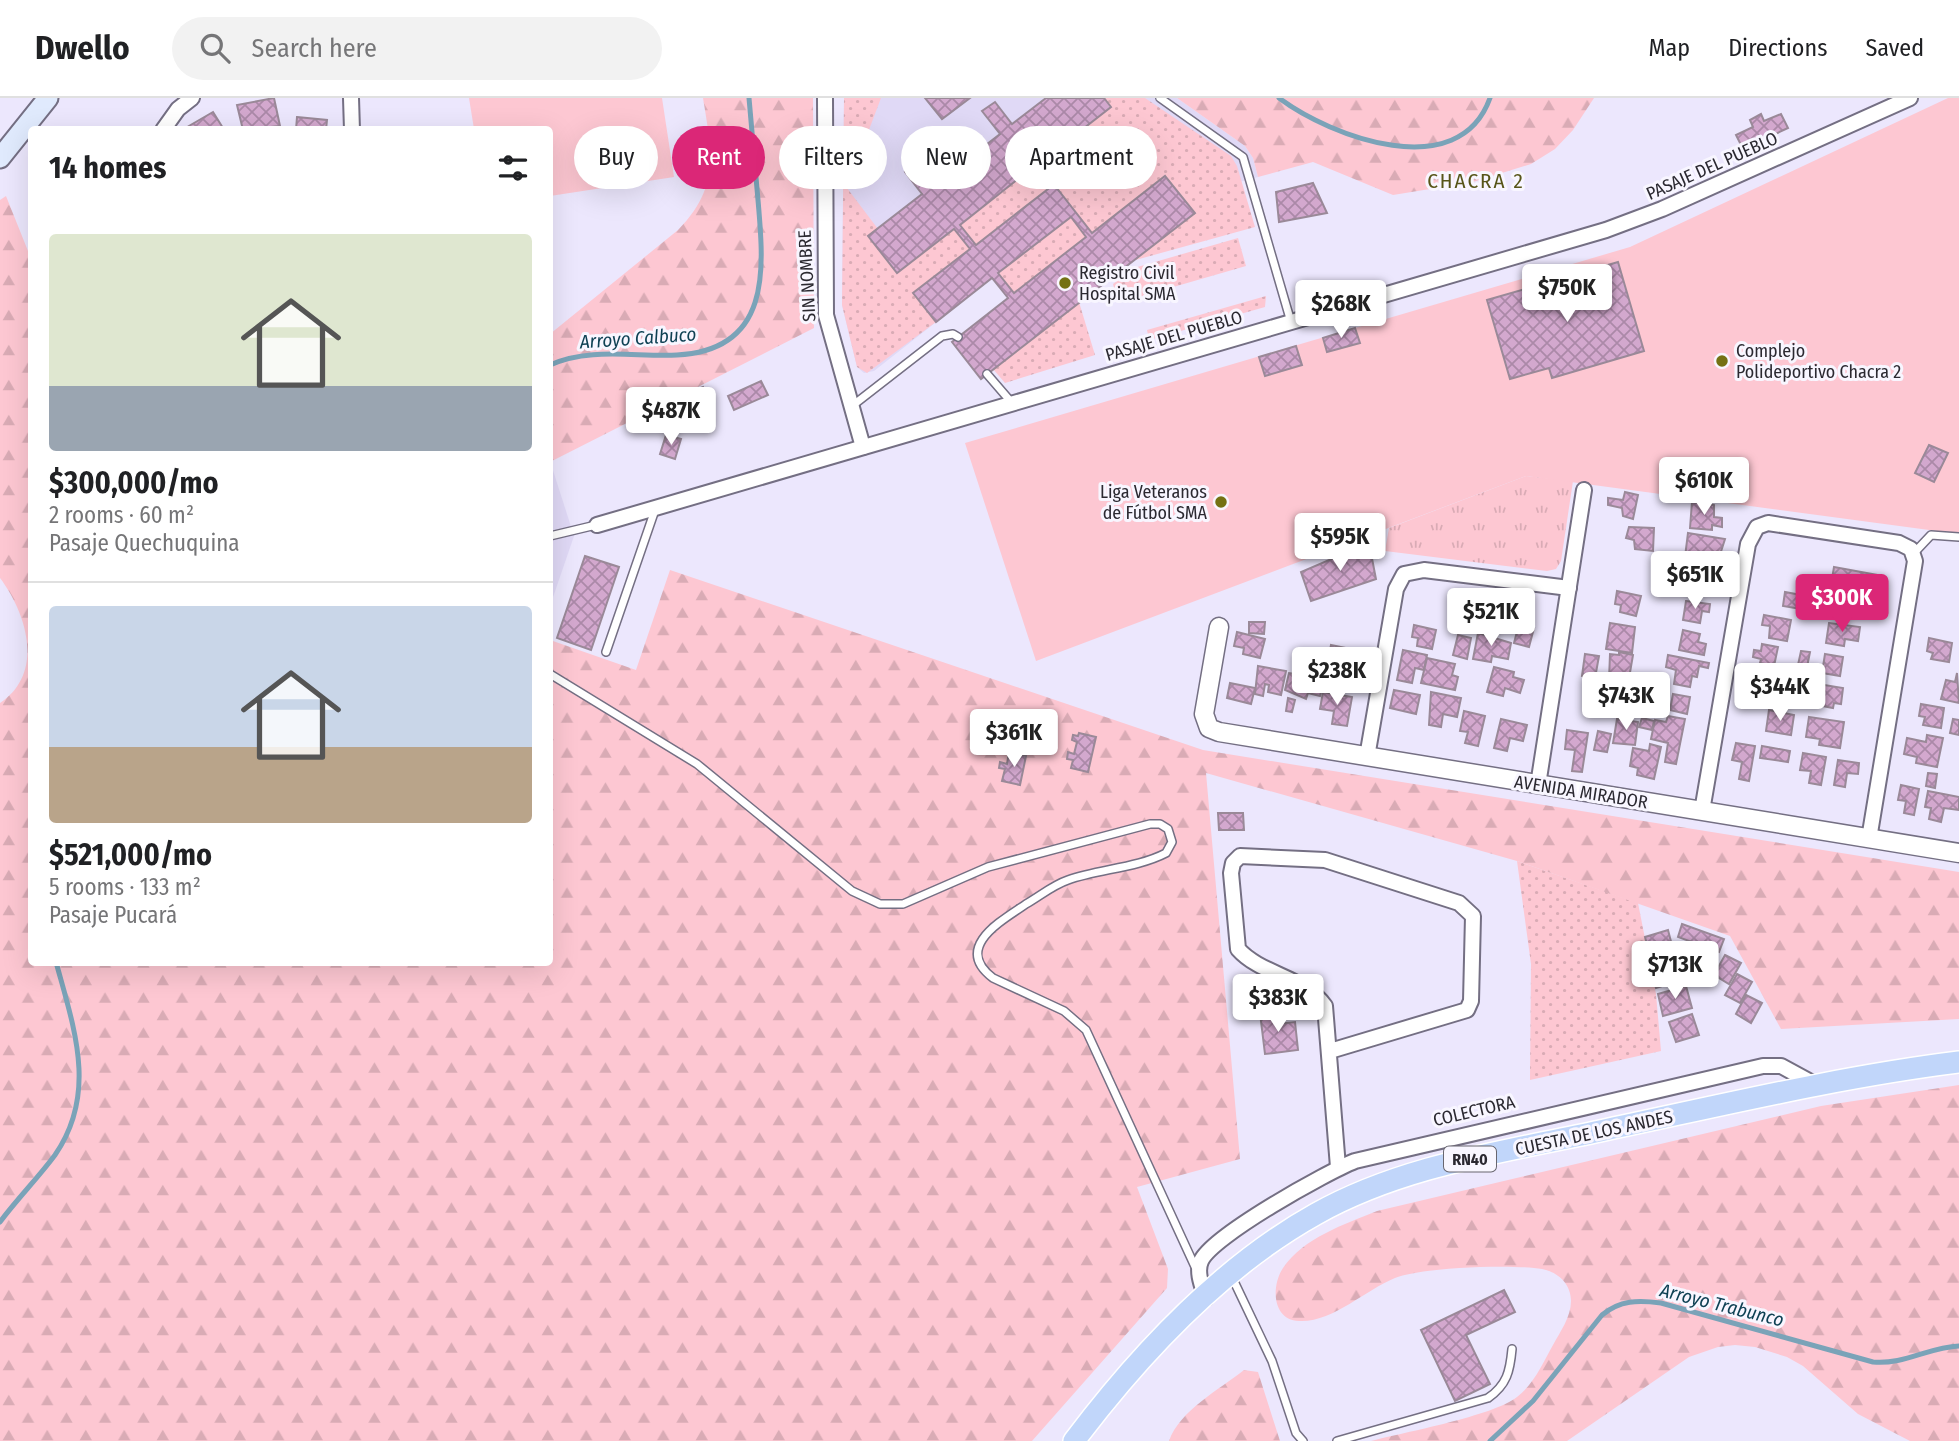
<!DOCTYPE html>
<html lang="en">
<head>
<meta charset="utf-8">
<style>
	:root { --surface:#fff; --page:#f2f2f2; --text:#202124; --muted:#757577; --line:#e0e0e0; --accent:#db2777 }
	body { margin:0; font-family:"Fira Sans Condensed",sans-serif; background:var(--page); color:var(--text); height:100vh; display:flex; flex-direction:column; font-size:26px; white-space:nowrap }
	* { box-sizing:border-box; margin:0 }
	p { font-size:23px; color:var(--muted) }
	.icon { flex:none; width:38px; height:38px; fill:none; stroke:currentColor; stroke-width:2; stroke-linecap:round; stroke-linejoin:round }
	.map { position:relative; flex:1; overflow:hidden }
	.sheet { position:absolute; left:28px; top:28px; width:525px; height:840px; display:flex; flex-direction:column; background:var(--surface); border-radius:7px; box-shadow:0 7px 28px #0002 }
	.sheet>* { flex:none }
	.top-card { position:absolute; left:574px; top:28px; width:665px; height:63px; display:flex; gap:14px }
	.price { position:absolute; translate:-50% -60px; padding:0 16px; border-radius:7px; background:#fff; color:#222; font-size:23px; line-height:46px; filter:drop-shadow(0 2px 4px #0008) }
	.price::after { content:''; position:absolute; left:50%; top:42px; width:21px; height:16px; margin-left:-10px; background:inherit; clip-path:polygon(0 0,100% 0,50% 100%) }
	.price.current { background:var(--accent); color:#fff }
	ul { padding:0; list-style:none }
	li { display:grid; align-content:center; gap:14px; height:371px; padding:0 21px }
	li+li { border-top:2px solid var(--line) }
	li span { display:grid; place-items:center; height:217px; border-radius:7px; color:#555 }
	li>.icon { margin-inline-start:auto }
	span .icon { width:126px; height:126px; fill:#fffc; stroke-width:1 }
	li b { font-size:30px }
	h2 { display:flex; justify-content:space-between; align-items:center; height:84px; padding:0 21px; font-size:30px }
	.tag { padding:0 24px; border-radius:32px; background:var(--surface); box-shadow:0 7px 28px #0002; font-size:24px; line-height:63px }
	.tag.current { background:var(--accent); color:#fff }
	header { display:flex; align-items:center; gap:42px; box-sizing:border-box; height:98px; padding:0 35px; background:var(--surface); border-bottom:2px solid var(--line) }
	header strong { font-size:33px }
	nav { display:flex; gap:38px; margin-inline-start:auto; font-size:24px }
	.search { width:490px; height:63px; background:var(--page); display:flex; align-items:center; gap:18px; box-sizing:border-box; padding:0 24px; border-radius:38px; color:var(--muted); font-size:26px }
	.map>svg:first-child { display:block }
	.built { fill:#e0d9f6 }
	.grass { fill:url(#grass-dots) }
	.forest { fill:url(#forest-firs) }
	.park { fill:url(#park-tufts) }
	.pitch { fill:#fdc7d2 }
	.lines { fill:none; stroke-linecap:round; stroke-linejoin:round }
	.stream { stroke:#7aa3b8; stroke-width:5 }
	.building { fill:url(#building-cross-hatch); stroke:#9a8998; stroke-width:2; fill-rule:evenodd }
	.service-casing { stroke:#746f83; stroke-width:10 }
	.minor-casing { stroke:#746f83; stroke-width:18 }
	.tertiary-casing { stroke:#746f83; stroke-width:21 }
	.secondary-casing { stroke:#746f83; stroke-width:23 }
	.primary-casing { stroke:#fff; stroke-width:24 }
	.service { stroke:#fff; stroke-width:7 }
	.minor { stroke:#fff; stroke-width:14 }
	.tertiary { stroke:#fff; stroke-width:18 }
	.secondary { stroke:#e0eafd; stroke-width:19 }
	.primary { stroke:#c1d6fa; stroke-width:21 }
	.poi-dot { fill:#747113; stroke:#f8f6ff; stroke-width:2.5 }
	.labels { text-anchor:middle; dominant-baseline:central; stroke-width:6; stroke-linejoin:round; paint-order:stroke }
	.shield { fill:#f8f6ff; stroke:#68666f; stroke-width:2 }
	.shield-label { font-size:16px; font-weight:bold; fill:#2b2931 }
	.street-label { font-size:18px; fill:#2b2931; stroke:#f8f6ff }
	.poi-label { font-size:18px; fill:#2b2931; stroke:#f8f6ff; text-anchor:start }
	.water-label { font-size:19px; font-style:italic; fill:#0f4154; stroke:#f8f6ff }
	.quarter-label { font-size:21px; letter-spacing:2px; fill:#575519; stroke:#f8f6ff }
</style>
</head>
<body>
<header>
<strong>Dwello</strong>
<div class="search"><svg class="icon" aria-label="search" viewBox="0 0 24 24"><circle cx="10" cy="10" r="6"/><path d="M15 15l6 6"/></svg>Search here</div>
<nav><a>Map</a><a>Directions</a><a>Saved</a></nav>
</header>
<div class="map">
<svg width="1959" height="1343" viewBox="0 0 1959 1343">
	<defs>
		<pattern id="grass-dots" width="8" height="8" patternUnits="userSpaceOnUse" patternTransform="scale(1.75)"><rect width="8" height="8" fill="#fdc7d2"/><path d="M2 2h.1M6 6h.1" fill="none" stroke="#d9abb5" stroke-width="1.8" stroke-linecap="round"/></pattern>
		<pattern id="forest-firs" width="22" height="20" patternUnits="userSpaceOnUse" patternTransform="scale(1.75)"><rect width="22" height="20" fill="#fdc7d2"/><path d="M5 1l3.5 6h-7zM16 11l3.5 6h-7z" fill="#d9abb5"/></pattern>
		<pattern id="park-tufts" width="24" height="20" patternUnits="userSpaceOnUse" patternTransform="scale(1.75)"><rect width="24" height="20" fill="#fdc7d2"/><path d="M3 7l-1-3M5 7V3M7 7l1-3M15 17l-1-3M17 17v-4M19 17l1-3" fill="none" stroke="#d9abb5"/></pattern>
		<pattern id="building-cross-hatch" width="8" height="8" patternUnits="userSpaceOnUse" patternTransform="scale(1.75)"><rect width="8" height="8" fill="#d3a8ce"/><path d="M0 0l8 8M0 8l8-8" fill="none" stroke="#ab89a8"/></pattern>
	</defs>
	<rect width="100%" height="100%" fill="#ece7fd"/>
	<!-- built -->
	<g class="built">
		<polygon points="844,0 1177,0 1245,48 1253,60 1258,79 1232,86 981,281 952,244 1008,200 992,180 874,273 864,275 857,269 842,207"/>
		<polygon points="550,363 574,438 550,508"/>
	</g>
	<!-- grass -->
	<g class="grass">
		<polygon points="844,0 881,0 847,90 878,131 897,175 954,131 970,151 914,195 936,224 867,275 857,269 842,207"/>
		<polygon points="1104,0 1145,0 1231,58 1237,68 1255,129 1132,163 1194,115 1165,78 1092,135 1038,66 1111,9"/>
		<polygon points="1032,70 1048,91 976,147 960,127"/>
		<polygon points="1071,119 1086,139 1014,195 998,175"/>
		<polygon points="1238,140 1246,168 1118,205 1113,186 1134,170"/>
		<polygon points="1266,198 1265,209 1149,242 1147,232"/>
		<polygon points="1079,204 1095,257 1005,285 993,271"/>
		<polygon points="1517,763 1638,805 1656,896 1661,953 1530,982 1531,866"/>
	</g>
	<!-- forest -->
	<g class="forest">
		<path d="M703,0H813L814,230L550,364V236L678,132C720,89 712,55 703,0Z"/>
		<polygon points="1177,0 1594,0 1573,32 1555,51 1531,66 1473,84 1393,97 1313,64 1258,79 1253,60 1245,48"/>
		<path d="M6,98L32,163V864H550V542L636,572L670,472L1203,652L1959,774V921L1781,931L1730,838L1517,763L1206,675L1240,1061L1137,1089L1168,1171L1167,1190L1032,1343H0V605C45,575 27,516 0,480V102Z"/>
		<path d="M1959,987V1343H1910L1858,1316L1803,1268L1787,1259L1755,1249L1735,1247L1718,1249L1689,1259L1567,1343H1371C1405,1334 1493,1318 1517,1299C1534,1286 1543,1265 1553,1247C1560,1234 1571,1219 1571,1203C1571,1186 1558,1174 1542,1171C1512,1166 1423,1169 1395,1180C1365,1192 1332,1225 1299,1223C1272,1222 1271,1188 1283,1170C1303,1140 1345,1126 1377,1113L1821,1008Z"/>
		<path d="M1244,1272L1258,1274L1280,1343H1169C1180,1312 1219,1292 1244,1272Z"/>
	</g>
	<!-- park -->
	<polygon class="park" points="1526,378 1573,383 1561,463 1556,471 1547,473 1385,453 1389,430"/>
	<!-- pitch -->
	<g class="pitch">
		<polygon points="469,0 662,0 674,79 550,98 550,32 474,31"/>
		<polygon points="1948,0 1959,0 1959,436 1526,378 1036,563 965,345 1630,149"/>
	</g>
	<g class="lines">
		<!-- stream -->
		<g class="stream">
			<path d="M1279,0C1331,39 1459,87 1490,0"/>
			<path d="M550,267C589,249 635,259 677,257C772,252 764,171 758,102C755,68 752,34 749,0"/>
			<path d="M0,1124C17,1101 38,1080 55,1057C98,995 74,930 56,864"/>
			<path d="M1490,1343L1533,1303L1602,1217C1620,1202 1638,1202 1661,1205L1873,1264C1904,1267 1929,1249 1959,1248"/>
		</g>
	</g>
	<!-- building -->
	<g class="building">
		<polygon points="274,0 280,28 243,32 237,7"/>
		<polygon points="925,0 970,0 942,21"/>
		<path d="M1046,0H1104L1111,9L1038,66L1092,135L1165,78L1195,115L981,281L952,244L1008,200L992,180L936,224L913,195L970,151L954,131L897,175L868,138L922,96L905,74L917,65L934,87L1000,36L982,13L995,4L1012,26ZM1032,70L1048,91L976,147L960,127ZM1071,119L1086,139L1014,195L998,175Z"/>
		<polygon points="213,14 223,30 182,32"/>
		<polygon points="1761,16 1764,23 1781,16 1788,30 1752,47 1753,51 1745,55 1736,37 1753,29 1750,22"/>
		<polygon points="297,19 327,22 326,32 296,32"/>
		<polygon points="1313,85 1327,115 1279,124 1276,94"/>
		<polygon points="1618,164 1644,253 1552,280 1549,270 1510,281 1487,202"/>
		<polygon points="1355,230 1360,245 1327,254 1323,240"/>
		<polygon points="1296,248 1302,267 1265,278 1259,259"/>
		<polygon points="761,283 768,297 734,312 728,298"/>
		<polygon points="703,289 712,310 697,316 688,295"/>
		<polygon points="666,337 681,341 675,361 660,356"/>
		<polygon points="1929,347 1948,355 1934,384 1915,375"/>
		<polygon points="1625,394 1638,397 1633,421 1623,418 1622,410 1608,407 1608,400 1623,402"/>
		<polygon points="1692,404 1714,407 1714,419 1722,420 1722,429 1712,427 1712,432 1690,430"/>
		<polygon points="1629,429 1654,430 1653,453 1635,451 1634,442 1626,440"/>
		<polygon points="1688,435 1725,441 1718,463 1685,459"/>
		<polygon points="1369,445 1376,481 1311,503 1301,474"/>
		<polygon points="585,458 619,469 591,552 557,540"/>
		<polygon points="1668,464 1687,467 1686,475 1700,478 1698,491 1664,484"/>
		<polygon points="1834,469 1878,477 1875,494 1831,487"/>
		<polygon points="1802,489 1816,491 1813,513 1783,508 1785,494 1801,497"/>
		<polygon points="1617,493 1641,498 1636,518 1620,514 1621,507 1615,506"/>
		<polygon points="1834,494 1856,497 1855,501 1864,503 1862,514 1852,512 1850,520 1830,517"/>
		<polygon points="1686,503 1710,506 1709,514 1702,513 1700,525 1683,522"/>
		<polygon points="1485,505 1506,508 1505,515 1498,514 1496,527 1482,525"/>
		<polygon points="1764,517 1791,522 1787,543 1769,540 1770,528 1762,527"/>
		<polygon points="1249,524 1265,524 1264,536 1249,535"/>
		<polygon points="1610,525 1635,529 1632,555 1606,551"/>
		<polygon points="1829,525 1860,529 1858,543 1845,541 1844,548 1826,545"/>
		<polygon points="1519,526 1534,530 1529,549 1514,545"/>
		<polygon points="1414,527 1436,532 1432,551 1417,548 1418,540 1412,539"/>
		<polygon points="1683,532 1700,536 1698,544 1706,546 1704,557 1679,552"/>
		<polygon points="1237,534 1265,541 1260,560 1243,556 1244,550 1234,548"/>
		<polygon points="1478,535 1511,545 1508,561 1492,558 1491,564 1473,561"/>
		<polygon points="1458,537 1471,540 1467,561 1453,557"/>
		<polygon points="1929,540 1952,545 1949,564 1931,561 1933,555 1927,553"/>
		<polygon points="1762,546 1778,549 1774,568 1760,565 1761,561 1753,559 1754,552 1761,553"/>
		<polygon points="1331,547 1346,550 1345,558 1356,560 1355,567 1349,566 1348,572 1327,568"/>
		<polygon points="1403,552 1427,557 1424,572 1415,570 1412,585 1397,582"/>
		<polygon points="1801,553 1810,554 1807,569 1798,567"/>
		<polygon points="1619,554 1633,557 1628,586 1609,582 1610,556 1619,557"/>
		<polygon points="1585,556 1599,558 1595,580 1582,578"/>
		<polygon points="1825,556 1843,559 1840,578 1822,575"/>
		<polygon points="1668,557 1709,565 1708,570 1699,568 1697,579 1692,578 1690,589 1674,586 1676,572 1666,569"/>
		<polygon points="1427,560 1455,566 1452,577 1458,579 1455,592 1421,585"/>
		<polygon points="1258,568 1286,573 1281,597 1268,594 1269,587 1265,586 1263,598 1255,596"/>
		<polygon points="1494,569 1514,574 1513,579 1524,582 1520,595 1505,590 1503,598 1487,594"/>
		<polygon points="1297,573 1317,578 1315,585 1323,587 1320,598 1308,595 1306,601 1285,592 1289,575 1296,576"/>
		<polygon points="1957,575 1959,605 1941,601 1946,582 1955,584"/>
		<polygon points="1785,580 1803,583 1798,605 1769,600 1772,582 1784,585"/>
		<polygon points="1601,583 1625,588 1620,615 1616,618 1601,615 1602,608 1591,606 1593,593 1599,594"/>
		<polygon points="1230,585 1255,590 1251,606 1227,600"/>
		<polygon points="1812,585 1843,590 1841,606 1834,605 1833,610 1817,607 1818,597 1810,596"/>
		<polygon points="1394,592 1420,597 1416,616 1390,610"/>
		<polygon points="1323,594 1352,599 1347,628 1332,626 1334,613 1320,611"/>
		<polygon points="1431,594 1461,600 1457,619 1443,616 1441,629 1429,627"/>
		<polygon points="1673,596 1690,599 1687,616 1670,612"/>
		<polygon points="1288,600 1295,602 1292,614 1286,613"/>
		<polygon points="1921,606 1944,610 1941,630 1923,627 1925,619 1919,618"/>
		<polygon points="1769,612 1794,617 1791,637 1766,633"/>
		<polygon points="1464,613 1485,618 1478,648 1465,645 1468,634 1460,633"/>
		<polygon points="1668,618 1685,621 1676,666 1665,664 1668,645 1651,641 1655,622 1666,624"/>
		<polygon points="1809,619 1844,624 1840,650 1819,647 1820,641 1806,639"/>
		<polygon points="1642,620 1654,623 1652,632 1639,629"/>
		<polygon points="1501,621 1527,627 1523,643 1510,640 1507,653 1494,650"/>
		<polygon points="1617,621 1638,624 1635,647 1613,645"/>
		<polygon points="1953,621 1959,622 1959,637 1950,635"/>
		<polygon points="1567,632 1588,635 1582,674 1572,673 1575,652 1565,651"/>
		<polygon points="1598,633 1611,636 1607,654 1594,652"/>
		<polygon points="1079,635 1096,639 1088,674 1071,670 1073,662 1067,661 1068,654 1074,656 1077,644 1072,642 1073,637 1078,638"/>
		<polygon points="1927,637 1943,640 1937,669 1916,665 1917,659 1904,656 1907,640 1926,644"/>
		<polygon points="1736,645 1755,648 1749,683 1739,681 1742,664 1732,662"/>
		<polygon points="1650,646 1661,649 1654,681 1637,677 1638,670 1630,668 1633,650 1649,653"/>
		<polygon points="1762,648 1790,653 1788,664 1760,660"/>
		<polygon points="1009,654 1026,658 1020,687 1002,683 1005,671 999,670 1000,664 1007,666"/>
		<polygon points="1803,655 1826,659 1821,687 1809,685 1811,673 1800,672"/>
		<polygon points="1838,662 1859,665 1858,676 1847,675 1845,689 1834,687"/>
		<polygon points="1928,675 1937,676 1935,690 1926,688"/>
		<polygon points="1901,687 1919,691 1914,717 1904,715 1906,703 1898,702"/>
		<polygon points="1928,693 1959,699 1959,712 1944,710 1941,724 1929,721 1931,710 1925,709"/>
		<polygon points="1218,715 1243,715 1244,732 1219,732"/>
		<polygon points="1682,826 1724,841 1719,854 1678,839"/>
		<polygon points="1668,832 1674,855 1651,862 1645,839"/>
		<polygon points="1725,857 1741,865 1729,886 1714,877"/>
		<polygon points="1678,862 1684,881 1656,890 1650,871"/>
		<polygon points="1737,876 1752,884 1740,905 1725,897"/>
		<polygon points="1686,888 1692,910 1663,918 1658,896"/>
		<polygon points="1746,897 1762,905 1751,925 1736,916"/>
		<polygon points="1276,913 1278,926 1295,924 1298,952 1265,956 1260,915"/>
		<polygon points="1692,916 1699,937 1676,944 1669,924"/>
		<polygon points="1504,1192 1515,1214 1466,1237 1490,1286 1455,1303 1421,1232"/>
	</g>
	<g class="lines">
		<!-- service casing -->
		<g class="service-casing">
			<g id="service">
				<polyline points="1160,0 1243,59 1291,224"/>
				<polyline points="987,276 1012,305"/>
				<polyline points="852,308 942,238 953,236 958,239"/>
				<polyline points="550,438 596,427"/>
				<polyline points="1914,455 1931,437 1959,439"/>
				<polyline points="606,554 656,409"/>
				<path d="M550,576L697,666L852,793L880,806H903L988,769L1150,726H1160L1168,731L1172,744L1166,755C1137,770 1099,771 1068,782C1053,787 1040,798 1026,806C1003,822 952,849 993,880L1064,913L1086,932L1197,1173"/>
				<polyline points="1231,1177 1272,1263 1296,1335 1303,1343"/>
				<path d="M1337,1343L1488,1300C1507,1287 1510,1273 1512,1251"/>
			</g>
		</g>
		<!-- minor casing -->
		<g class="minor-casing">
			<g id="minor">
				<polyline points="351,0 352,32"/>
				<polyline points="825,0 826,217 863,349"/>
				<polyline points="163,32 178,11 192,0"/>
				<polyline points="597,427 1606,132 1662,111 1910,0"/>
				<polyline points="1367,659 1396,491 1404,476 1424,472 1569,490"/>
				<polyline points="1538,687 1584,392"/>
				<polyline points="1702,713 1748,446 1757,429 1768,425 1899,445 1911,451 1915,463 1869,741"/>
				<path d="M1330,953L1467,912L1471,903L1473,818L1459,805L1325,762L1240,758L1233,765L1231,775L1238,851C1261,877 1305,879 1325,908L1338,1069"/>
				<path d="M1206,1200C1202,1188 1196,1174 1201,1163C1212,1138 1327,1074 1355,1063L1763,968H1781L1816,987"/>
			</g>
		</g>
		<!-- tertiary casing -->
		<g class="tertiary-casing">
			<polyline id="tertiary" points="1219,529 1204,616 1209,630 1219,634 1959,755"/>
		</g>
		<!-- secondary casing -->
		<g class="secondary-casing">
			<polyline id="secondary" points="0,60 48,0"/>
		</g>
		<!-- primary casing -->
		<g class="primary-casing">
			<path id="primary" d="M1074,1343C1139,1257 1221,1169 1316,1116C1403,1067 1504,1054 1600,1033C1719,1008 1838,979 1959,964"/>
		</g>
		<!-- service -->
		<use href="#service" class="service"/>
		<!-- minor -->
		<use href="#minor" class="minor"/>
		<!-- tertiary -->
		<use href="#tertiary" class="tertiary"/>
		<!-- secondary -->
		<use href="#secondary" class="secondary"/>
		<!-- primary -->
		<use href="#primary" class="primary"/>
	</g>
	<!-- markers -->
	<g class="poi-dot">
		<circle cx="1065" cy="185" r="7"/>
		<circle cx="1722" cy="263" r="7"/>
		<circle cx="1221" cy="404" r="7"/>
	</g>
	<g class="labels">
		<!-- shield labels -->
		<rect class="shield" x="1444" y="1048.5" width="52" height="25" rx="5"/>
		<g class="shield-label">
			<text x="1470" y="1061">RN40</text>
		</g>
		<!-- street labels -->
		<g class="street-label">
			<text transform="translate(1712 68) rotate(-24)">PASAJE DEL PUEBLO</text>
			<text transform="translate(807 178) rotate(-93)">SIN NOMBRE</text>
			<text transform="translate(1174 238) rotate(-16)">PASAJE DEL PUEBLO</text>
			<text transform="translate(1581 694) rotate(9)">AVENIDA MIRADOR</text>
			<text transform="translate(1474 1013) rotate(-13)">COLECTORA</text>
			<text transform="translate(1594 1035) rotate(-12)">CUESTA DE LOS ANDES</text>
		</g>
		<!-- poi labels -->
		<g class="poi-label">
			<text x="1079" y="175">Registro Civil<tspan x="1079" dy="21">Hospital SMA</tspan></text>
			<text x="1736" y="253">Complejo<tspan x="1736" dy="21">Polideportivo Chacra 2</tspan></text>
			<text x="1207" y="394" text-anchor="end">Liga Veteranos<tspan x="1207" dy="21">de Fútbol SMA</tspan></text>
		</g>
		<!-- water labels -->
		<g class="water-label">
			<text transform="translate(638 240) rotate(-4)">Arroyo Calbuco</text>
			<text transform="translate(1722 1207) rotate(14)">Arroyo Trabunco</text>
		</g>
		<!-- quarter labels -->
		<g class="quarter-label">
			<text x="1476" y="83">CHACRA 2</text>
		</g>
	</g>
</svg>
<b class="price" style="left:1567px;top:226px">$750K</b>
<b class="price" style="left:1341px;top:242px">$268K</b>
<b class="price" style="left:671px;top:349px">$487K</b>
<b class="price" style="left:1704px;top:419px">$610K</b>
<b class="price" style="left:1340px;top:475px">$595K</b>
<b class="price" style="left:1695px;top:513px">$651K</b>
<b class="price current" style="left:1842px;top:536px">$300K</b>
<b class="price" style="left:1491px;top:550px">$521K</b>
<b class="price" style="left:1337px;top:609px">$238K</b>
<b class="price" style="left:1780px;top:625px">$344K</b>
<b class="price" style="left:1626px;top:634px">$743K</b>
<b class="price" style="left:1014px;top:671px">$361K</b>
<b class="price" style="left:1675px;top:903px">$713K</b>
<b class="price" style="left:1278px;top:936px">$383K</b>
<div class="top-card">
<a class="tag">Buy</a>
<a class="tag current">Rent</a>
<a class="tag">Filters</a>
<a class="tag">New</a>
<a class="tag">Apartment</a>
</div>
<section class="sheet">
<h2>14 homes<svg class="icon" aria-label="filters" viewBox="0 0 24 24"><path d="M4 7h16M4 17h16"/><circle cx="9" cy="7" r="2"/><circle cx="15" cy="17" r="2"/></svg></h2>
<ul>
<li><span style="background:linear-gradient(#dfe7d0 70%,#9aa5b1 0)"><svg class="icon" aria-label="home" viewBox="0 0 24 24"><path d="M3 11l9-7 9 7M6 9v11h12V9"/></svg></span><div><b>$300,000/mo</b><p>2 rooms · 60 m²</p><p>Pasaje Quechuquina</p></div></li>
<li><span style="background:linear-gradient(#c9d6e8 65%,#b9a48a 0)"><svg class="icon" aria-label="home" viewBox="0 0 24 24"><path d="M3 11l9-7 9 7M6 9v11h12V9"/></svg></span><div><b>$521,000/mo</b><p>5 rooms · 133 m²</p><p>Pasaje Pucará</p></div></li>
</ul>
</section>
</div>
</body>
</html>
